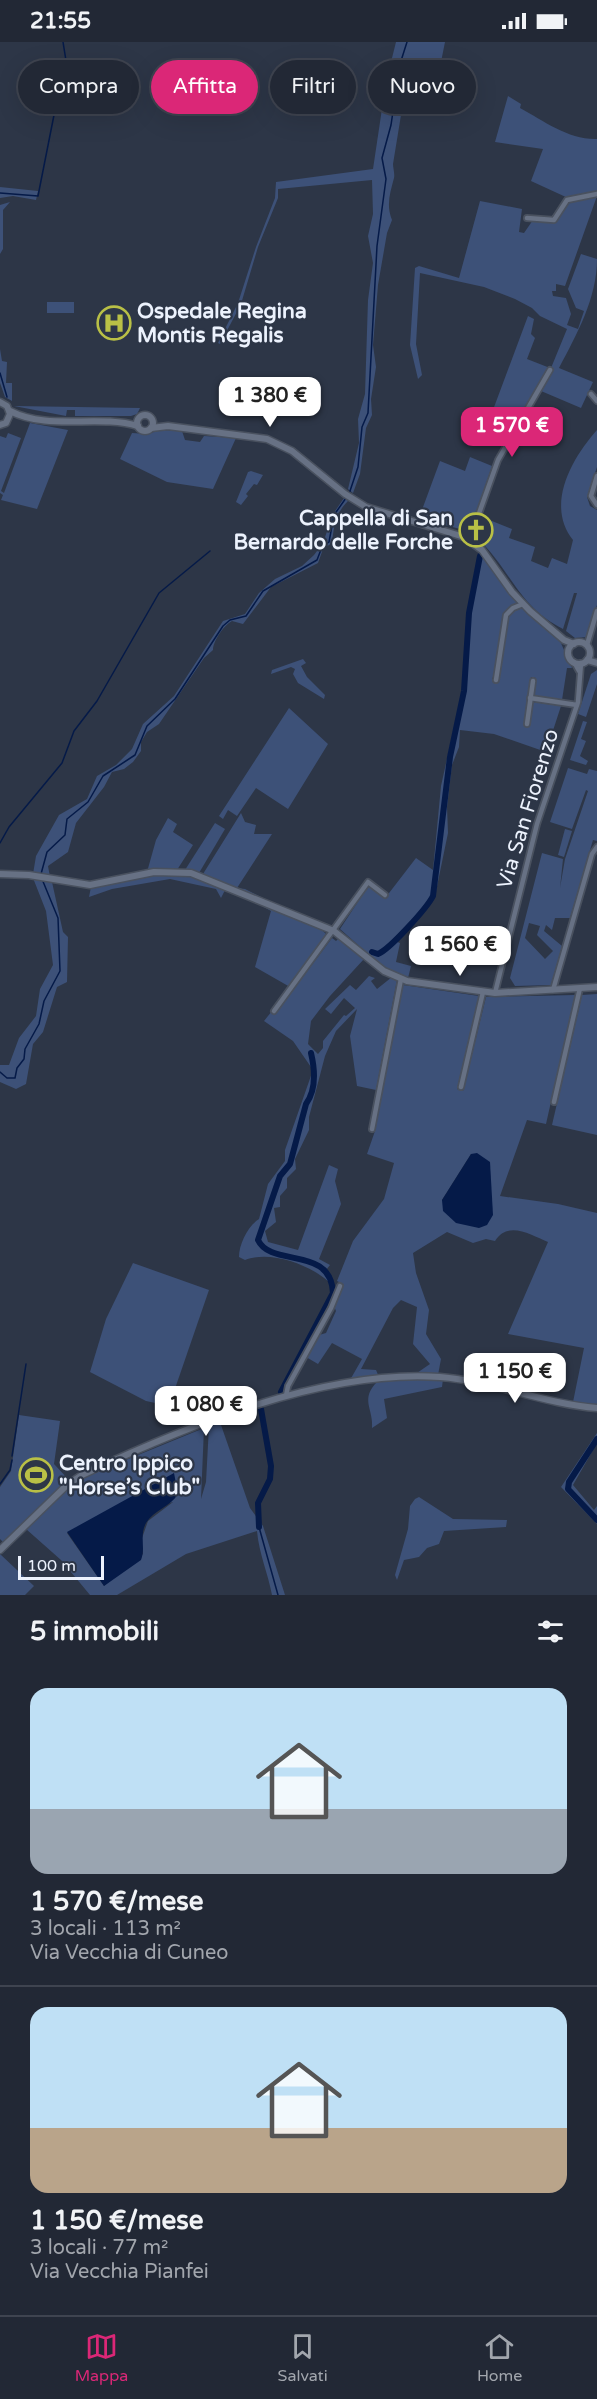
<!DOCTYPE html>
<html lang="it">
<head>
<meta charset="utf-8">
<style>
	:root { --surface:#222835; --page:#2a303d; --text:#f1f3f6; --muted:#a2a6ad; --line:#3f4450; --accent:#db2777 }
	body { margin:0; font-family:"Varela Round",sans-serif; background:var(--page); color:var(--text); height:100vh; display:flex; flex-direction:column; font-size:22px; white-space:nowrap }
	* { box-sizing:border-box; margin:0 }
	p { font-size:20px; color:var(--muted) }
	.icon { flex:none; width:33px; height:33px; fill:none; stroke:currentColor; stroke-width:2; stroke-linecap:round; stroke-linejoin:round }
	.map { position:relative; height:1553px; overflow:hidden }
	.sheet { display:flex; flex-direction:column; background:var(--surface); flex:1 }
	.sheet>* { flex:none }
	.guide { position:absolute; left:18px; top:18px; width:561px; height:54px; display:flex; gap:12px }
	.scale { position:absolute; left:18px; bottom:15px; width:86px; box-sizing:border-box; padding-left:6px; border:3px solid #ecf2fd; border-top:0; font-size:16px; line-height:21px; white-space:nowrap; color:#ecf2fd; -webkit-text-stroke:4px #2d3647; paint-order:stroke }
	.price { position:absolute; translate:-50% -51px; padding:0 14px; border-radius:12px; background:#fff; color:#222; font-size:20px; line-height:39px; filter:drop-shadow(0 2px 3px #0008) }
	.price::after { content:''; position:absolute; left:50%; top:36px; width:18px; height:14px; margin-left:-9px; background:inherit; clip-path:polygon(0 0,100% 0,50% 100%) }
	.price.active { background:var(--accent); color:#fff }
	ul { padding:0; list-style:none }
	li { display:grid; align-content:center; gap:12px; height:318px; padding:0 30px }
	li+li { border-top:2px solid var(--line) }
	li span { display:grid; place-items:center; height:186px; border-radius:18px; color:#555 }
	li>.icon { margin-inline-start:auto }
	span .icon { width:108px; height:108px; fill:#fffc; stroke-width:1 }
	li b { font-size:26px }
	h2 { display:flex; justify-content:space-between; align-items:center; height:72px; padding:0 30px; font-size:26px }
	.tag { padding:0 21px; border-radius:27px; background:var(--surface); box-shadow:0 6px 24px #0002,0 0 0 2px var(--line); font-size:21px; line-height:54px }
	.tag.active { background:var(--accent); color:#fff }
	.status { display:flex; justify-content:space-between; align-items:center; height:42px; padding:0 30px; background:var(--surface); direction:ltr }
	.status svg { height:16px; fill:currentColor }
	.tab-bar { display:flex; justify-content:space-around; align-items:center; height:84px; border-top:2px solid var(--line); background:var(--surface); font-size:16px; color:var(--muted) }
	.tab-bar a { display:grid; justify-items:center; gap:3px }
	.tab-bar .active { color:var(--accent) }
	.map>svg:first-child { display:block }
	.green { fill:#3d5178; fill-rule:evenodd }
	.water { fill:#051a48 }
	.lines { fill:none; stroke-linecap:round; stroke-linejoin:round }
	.stream { stroke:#051a48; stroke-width:1.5 }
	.canal { stroke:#051a48; stroke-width:6 }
	.street-casing { stroke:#49515f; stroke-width:8 }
	.secondary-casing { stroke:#49515f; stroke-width:9 }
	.street { stroke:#677184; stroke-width:4.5 }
	.secondary { stroke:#677184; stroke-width:6 }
	.labels { text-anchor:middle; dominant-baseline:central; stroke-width:4.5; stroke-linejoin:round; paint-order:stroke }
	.poi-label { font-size:21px; font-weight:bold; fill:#ecf2fd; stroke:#2d3647; text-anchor:start }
	.street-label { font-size:21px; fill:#ecf2fd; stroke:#2d3647 }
</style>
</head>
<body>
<div class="status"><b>21:55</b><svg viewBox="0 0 49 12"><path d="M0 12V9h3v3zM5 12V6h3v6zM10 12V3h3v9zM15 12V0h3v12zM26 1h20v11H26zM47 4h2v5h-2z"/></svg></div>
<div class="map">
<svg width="597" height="1553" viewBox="0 0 597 1553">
	<rect width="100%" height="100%" fill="#2d3647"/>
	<!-- green -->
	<g class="green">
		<path d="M396,0H445L440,25L410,18L393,122C393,126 395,132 394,136C390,151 386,163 392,178L387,191L378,243L373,303L376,325L371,357L372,373L366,386L360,432L353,451L348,447L359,401L358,377L365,352L368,258L373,221L368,194L373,172L372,138L278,147V156L258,205L241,262L220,302L218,301L238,261L256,205L275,156L276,140L373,127L386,40Z"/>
		<path d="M508,54L521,62L520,66C544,79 569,98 597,97V150L568,156L531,139L543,107L495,100Z"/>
		<polygon points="0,145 38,149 36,158 13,154 0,156"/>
		<path d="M597,154L565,244L556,242V249H552L553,254L566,256L571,272L567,283L578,287L584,269L576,266L568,247L581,212L597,217C597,256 577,292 559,326L593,340L581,366L541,349L553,328L551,326L567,287L540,274L532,266L515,257L484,245L420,231L416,302L422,333L418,337L410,303L415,226L419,224L459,236L480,159L522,167L519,190L524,191L533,178H557L569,159Z"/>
		<polygon points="10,160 3,168 3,207 0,212 0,163"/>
		<rect x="47" y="260" width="27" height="11"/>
		<polygon points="528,274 534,277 531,292 535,296 527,317 550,326 510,394 487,384"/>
		<polygon points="0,307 2,319 7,320 6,341 12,341 12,359 5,355 0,341"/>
		<polygon points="14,364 140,366 137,372 131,374 75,374 75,368 67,368 66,374"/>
		<polygon points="30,381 68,388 37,467 1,458 3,453 0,451 0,394 6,396 8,391 21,396 1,449 4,451"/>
		<polygon points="159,388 182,389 185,398 200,400 204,394 236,396 213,447 167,440 120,417 132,391 148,392"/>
		<path d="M597,388V425L587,455L590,464L597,468V563L587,595L575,596L566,589L577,551H574L563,587C518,565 510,526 477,496L480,485L475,483L472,492L466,489L482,475L512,487L509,496L535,505L531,519L548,526L552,516L567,522L573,498C545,463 572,416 597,388Z"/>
		<polygon points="470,415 492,424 474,478 463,479 460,487 419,476 440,419 465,429"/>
		<polygon points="251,429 263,433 257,443 254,442 246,452 248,454 241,463 236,460 248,430"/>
		<path d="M344,456L348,459C335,472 334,484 332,501L323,507L318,521L271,545L243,582L232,579C224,583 213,599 213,608L204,616L159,682L147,690L141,700V709L133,720L124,727L112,730L104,745L76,781L68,810L48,824L50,835L33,832L36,814L59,773L87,757L97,734L116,723L132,707L143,682L174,654L223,579L245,572L259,551L275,537L302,524L314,513L323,501L333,472Z"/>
		<polygon points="479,510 518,562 509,565 504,572 496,629 492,637 498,637 508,573 521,565 560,599 572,626 567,626 562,658 534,654 536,636 531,635 524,683 529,684 533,660 561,664 546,710 494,692 460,688 459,705 452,723 447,765 448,791 435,854 392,898 400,901 396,920 411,924 408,936 383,925 340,887 369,843 386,855 416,816 433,828 441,744 462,649 467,570"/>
		<polygon points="303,617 306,621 301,624 307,635 325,653 324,657 298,641 293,632 295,627 291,625 271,632 272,628"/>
		<polygon points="597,628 597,642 586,675 578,672 591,632"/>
		<polygon points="289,666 328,702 288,767 256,746 237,774 228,768 223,777 219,774"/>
		<polygon points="583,679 587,680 581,697 586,699 580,714 588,719 586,723 570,718"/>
		<path d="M568,726L587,732L589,727L597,729V799L593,798L570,876H555L552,888L546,883L544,889L562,904L551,943L515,944L510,936L542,811L563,817L560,846L565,817L588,749L586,748L572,787L550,780ZM529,881L540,884L537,893L553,909L545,917L525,896Z"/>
		<polygon points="241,771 245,780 256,783 254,792 272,792 237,846 245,847 275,862 203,832"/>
		<polygon points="168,776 177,782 173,790 193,803 177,828 147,830 156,798"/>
		<polygon points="215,781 225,787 199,831 185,828"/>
		<polygon points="565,787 572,789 564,815 558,813"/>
		<polygon points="150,832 187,832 226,846 221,856 216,847 170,837 112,847 89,855 91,845"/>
		<polygon points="33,836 52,840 63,890 68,895 67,940 57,945 43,990 33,1002 26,1042 16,1047 0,1040 0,1023 9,1023 19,996 36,974 40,947 53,923 46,869"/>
		<polygon points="235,849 319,885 326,892 290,945 255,925 271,869"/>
		<path d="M332,896L336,899L339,896L364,917L330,954L311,979L308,1002L318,1012L323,1006V999L344,973L346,974L355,966L344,956L331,972L325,967L350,943L356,948L369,934L375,936L371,939L377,947L392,935L397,938L376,1048L357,1044L350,994L357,967L336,989L325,1014L309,1075V1088L295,1117L296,1127L287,1136V1146L280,1154V1165L274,1166L276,1180L265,1189L268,1200L298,1208L329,1123L338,1127L335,1139L341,1162L319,1217L330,1223L326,1228L331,1235L329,1240C309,1222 270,1208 245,1218L239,1215C239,1202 248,1184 259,1177L268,1142L285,1119V1108L313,1028L293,999L264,979L272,969L276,971Z"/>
		<path d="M403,943L479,954L457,1047L463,1049L486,955L575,953L546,1082L527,1078L500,1154L558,1162L597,1171V1363L573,1360L584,1306L508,1292L548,1200C531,1193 508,1178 495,1199L486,1197L473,1201L447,1190L413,1211L416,1231L429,1268L426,1292L441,1317L438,1333H414L430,1322L413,1302L417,1265L401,1258L393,1266L361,1327L376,1328L379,1335L350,1338L362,1317L332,1301L318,1322L306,1315L319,1293L326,1291L336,1269L334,1264L343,1242L337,1239L353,1199L384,1157L394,1121L367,1112L375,1089ZM471,1112L479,1186L442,1158Z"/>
		<polygon points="597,952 597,1093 552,1083 582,953"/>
		<polygon points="133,1221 209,1248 169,1364 146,1359 90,1330 106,1277"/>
		<path d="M443,1337L442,1345L384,1357L387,1376L372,1386C374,1367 359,1357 378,1339Z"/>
		<polygon points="19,1373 60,1379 54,1422 69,1438 4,1501 0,1497 0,1445 11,1429"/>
		<path d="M222,1379L221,1383L250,1466L263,1484L285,1553H272C268,1531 259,1512 257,1489L186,1512L117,1553H90L61,1518L26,1487L68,1446L82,1436L204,1386L201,1457L206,1440L209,1384ZM173,1460L148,1479L141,1499L143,1512L104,1544L67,1491Z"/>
		<polygon points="597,1391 597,1401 573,1443 594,1468 597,1464 597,1482 561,1445"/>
		<polygon points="419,1455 453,1477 507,1478 506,1485 444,1489 439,1502 427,1506 419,1515 404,1518 397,1538 395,1533 408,1487 410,1464 415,1457"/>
		<polygon points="0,1512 34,1544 25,1553 0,1553"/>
	</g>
	<!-- water -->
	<g class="water">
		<polygon points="477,1111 490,1120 493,1173 487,1183 479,1186 456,1181 443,1169 442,1158 471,1112"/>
		<path d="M174,1431L178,1452C170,1465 154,1468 146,1481C139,1494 146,1506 141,1518L104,1544L67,1490Z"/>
	</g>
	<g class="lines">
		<!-- stream -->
		<g class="stream">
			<polyline points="0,151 38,154 54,73 68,31 63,0"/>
			<polyline points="0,331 7,355"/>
			<polyline points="349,452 358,425 362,385 368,371 377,204 386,137 382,116 391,83 400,22 407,0"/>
			<polyline points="0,801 9,785 62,721 74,689 97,659 159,551 210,509"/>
			<polyline points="41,832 47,810 65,793 67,777 88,760 103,734 135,713 147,684 175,657 223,584 230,578 246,574 263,549 317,518 322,505 329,500 334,473 346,456"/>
			<polyline points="0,1030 7,1036 15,1036 17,1026 24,1017 25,1007 39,982 44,959 60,929 58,876 42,837"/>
			<polyline points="12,1414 26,1322"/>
			<polyline points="0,1442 10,1428 12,1418"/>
			<polyline points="259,1485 278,1553"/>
		</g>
		<!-- canal -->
		<g class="canal">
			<path d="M372,910L378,912C390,907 427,866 433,854L450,715L464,649L469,571L480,514"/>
			<path d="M281,1350L333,1251C331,1203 271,1226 258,1198L280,1134L290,1122L306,1062C317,1047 315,1028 311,1011"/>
			<polyline points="597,1397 569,1440 568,1447 597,1478"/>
			<polyline points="259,1485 258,1461 270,1437 271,1424 261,1367"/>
		</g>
		<!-- street casing -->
		<g class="street-casing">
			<g id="street">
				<polyline points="527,176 554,178 567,158 597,152"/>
				<polyline points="591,352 597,359"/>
				<polyline points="597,434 591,454 597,463"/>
				<polyline points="460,493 467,483 477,477 498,418 550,328"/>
				<polyline points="587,603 597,569"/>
				<polyline points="574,620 579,629"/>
				<polyline points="496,638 506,573 513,566 523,562"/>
				<polyline points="530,656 577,663"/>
				<polyline points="527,682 533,639"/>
				<polyline points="553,948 592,812 597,805"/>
				<polyline points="495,951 537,782 578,660 581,621"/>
				<polyline points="274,969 368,840 385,853"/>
				<polyline points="461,1045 483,950"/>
				<polyline points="554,1060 580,946"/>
				<polyline points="372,1087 401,937"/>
				<polyline points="286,1354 288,1344 331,1266 340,1244"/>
			</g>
		</g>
		<!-- secondary casing -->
		<g class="secondary-casing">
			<g id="secondary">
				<polyline points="0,360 7,364 10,372 6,381 0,383"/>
				<path d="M10,369C49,389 97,372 138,384"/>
				<circle cx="145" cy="381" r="8"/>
				<polyline points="151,386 168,384 267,397 292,409 345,452 366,465 464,495 482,508 512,550 530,569 564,598 574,602"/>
				<circle cx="579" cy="611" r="11"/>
				<polyline points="587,618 597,621"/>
				<polyline points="0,832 29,833 90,843 154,830 191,831 334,889 384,929 407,939 495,951 597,945"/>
				<path d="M0,1508L67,1443L82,1433C187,1384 324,1327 440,1335C493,1339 544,1362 597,1366"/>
			</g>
		</g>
		<!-- street -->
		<use href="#street" class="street"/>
		<!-- secondary -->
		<use href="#secondary" class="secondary"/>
	</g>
	<!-- icons -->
	<defs>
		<g id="hospital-ring" transform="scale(1.725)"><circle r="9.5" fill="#2d3647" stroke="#b9c046" stroke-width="1.5"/><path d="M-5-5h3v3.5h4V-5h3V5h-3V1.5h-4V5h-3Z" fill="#b9c046"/></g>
		<g id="church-ring" transform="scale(1.725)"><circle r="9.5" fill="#2d3647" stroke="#b9c046" stroke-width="1.5"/><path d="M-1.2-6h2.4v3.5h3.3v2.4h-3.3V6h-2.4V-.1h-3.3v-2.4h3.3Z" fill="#b9c046"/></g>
		<g id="stadium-ring" transform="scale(1.725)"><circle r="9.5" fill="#2d3647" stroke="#b9c046" stroke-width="1.5"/><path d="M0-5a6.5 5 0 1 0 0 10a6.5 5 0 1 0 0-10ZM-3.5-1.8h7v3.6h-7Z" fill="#b9c046"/></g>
	</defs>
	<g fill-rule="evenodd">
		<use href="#hospital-ring" x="114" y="281"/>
		<use href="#church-ring" x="476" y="488"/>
		<use href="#stadium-ring" x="36" y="1433"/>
	</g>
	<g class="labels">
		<!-- poi labels -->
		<g class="poi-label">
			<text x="137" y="269">Ospedale Regina<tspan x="137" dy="24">Montis Regalis</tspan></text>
			<text x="453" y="476" text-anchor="end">Cappella di San<tspan x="453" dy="24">Bernardo delle Forche</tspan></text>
			<text x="59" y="1421">Centro Ippico<tspan x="59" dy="24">"Horse’s Club"</tspan></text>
		</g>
		<!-- street labels -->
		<g class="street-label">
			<text transform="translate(528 767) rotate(-73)">Via San Fiorenzo</text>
		</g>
	</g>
</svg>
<div class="scale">100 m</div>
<b class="price" style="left:270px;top:386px">1 380 €</b>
<b class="price active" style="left:512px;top:416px">1 570 €</b>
<b class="price" style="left:460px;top:935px">1 560 €</b>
<b class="price" style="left:515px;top:1362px">1 150 €</b>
<b class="price" style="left:206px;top:1395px">1 080 €</b>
<div class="guide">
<a class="tag">Compra</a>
<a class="tag active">Affitta</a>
<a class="tag">Filtri</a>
<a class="tag">Nuovo</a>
</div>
</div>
<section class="sheet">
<h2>5 immobili<svg class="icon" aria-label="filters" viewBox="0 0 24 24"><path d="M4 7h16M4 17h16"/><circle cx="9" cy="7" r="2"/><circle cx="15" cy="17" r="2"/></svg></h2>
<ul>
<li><span style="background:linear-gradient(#bfe0f5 65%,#9aa5b1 0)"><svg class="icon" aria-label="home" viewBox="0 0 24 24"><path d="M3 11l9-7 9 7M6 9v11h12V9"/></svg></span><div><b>1 570 €/mese</b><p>3 locali · 113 m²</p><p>Via Vecchia di Cuneo</p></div></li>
<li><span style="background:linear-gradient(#bfe0f5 65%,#b9a48a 0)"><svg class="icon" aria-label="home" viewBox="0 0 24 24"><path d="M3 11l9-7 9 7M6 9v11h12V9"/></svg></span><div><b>1 150 €/mese</b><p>3 locali · 77 m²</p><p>Via Vecchia Pianfei</p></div></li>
</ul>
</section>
<nav class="tab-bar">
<a class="active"><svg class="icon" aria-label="map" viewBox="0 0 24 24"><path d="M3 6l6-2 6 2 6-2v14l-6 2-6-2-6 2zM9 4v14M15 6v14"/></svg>Mappa</a>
<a><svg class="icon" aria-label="saved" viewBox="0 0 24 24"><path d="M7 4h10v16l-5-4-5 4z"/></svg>Salvati</a>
<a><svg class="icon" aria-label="home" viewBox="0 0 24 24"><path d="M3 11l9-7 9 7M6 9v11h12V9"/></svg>Home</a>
</nav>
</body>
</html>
